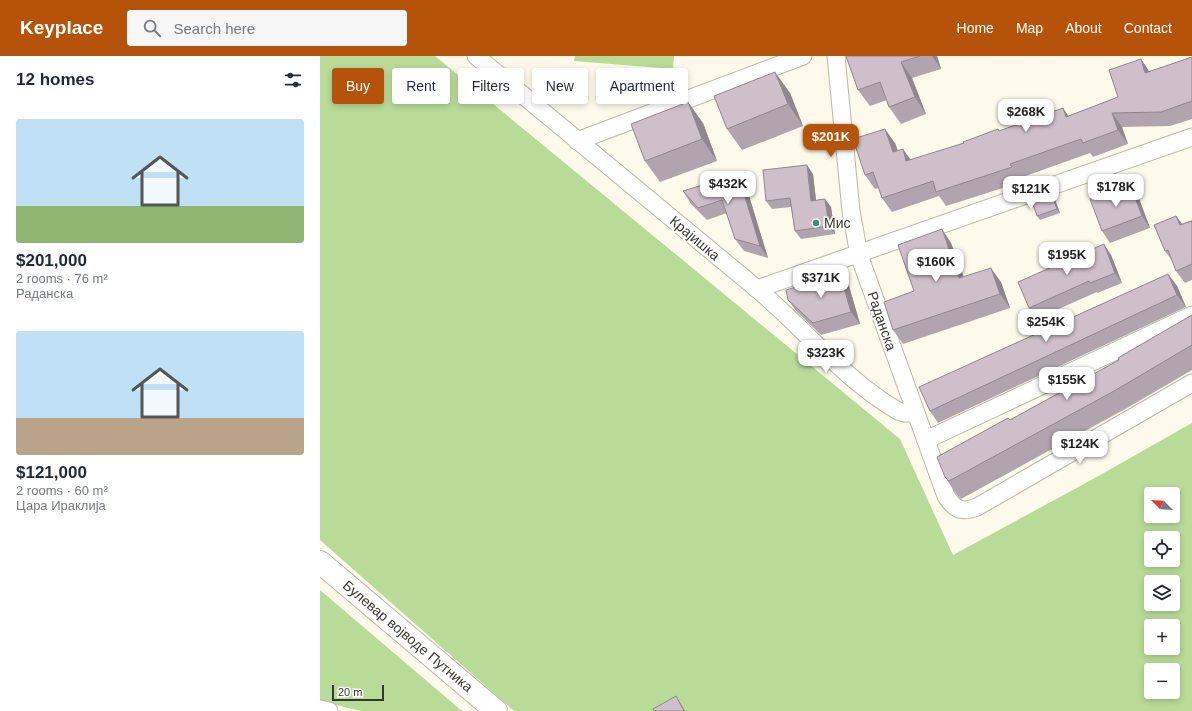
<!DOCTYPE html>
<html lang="en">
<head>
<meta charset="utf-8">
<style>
	:root { --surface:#fff; --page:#f6f6f7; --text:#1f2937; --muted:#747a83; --accent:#b45309 }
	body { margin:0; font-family:Arial,sans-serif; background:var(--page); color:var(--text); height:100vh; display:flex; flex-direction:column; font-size:15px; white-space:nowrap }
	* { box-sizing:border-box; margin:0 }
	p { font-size:13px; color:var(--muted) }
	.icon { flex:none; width:22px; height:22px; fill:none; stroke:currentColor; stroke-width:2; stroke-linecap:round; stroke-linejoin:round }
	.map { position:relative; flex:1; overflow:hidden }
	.drawer { display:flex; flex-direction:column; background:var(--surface); width:320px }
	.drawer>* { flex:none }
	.banner { position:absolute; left:12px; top:12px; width:380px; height:36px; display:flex; gap:8px }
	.needle { width:26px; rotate:294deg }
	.buttons { position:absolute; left:824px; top:431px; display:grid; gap:8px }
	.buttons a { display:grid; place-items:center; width:36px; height:36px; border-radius:4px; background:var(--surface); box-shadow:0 2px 6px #0003; font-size:20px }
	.scale { position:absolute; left:12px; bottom:10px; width:52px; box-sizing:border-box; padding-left:4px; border:2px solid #39372f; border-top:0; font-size:11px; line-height:14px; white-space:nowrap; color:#39372f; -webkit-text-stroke:3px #fff; paint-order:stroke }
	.price { position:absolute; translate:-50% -34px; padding:0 9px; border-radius:8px; background:#fff; color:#222; font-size:13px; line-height:26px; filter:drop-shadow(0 1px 2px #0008) }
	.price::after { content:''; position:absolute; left:50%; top:24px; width:12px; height:9px; margin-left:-6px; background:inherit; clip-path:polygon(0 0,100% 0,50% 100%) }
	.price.selected { background:var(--accent); color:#fff }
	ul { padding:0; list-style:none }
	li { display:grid; align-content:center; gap:8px; height:212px; padding:0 16px }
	li span { display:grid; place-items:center; height:124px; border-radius:4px; color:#555 }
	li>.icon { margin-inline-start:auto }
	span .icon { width:72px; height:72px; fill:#fffc; stroke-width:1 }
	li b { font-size:17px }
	h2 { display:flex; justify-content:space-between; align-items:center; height:48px; padding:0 16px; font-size:17px }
	.pill { padding:0 14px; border-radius:4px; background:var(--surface); box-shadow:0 2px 6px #0003; font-size:14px; line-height:36px }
	.pill.selected { background:var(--accent); color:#fff }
	header { display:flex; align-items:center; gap:24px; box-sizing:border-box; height:56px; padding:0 20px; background:var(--accent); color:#fff }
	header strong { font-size:19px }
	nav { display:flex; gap:22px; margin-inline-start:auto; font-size:14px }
	.search { width:280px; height:36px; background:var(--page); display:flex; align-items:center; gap:10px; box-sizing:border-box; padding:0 14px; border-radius:4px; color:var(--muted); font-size:15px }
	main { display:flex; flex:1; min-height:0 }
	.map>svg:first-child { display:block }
	.green { fill:#b8db97; fill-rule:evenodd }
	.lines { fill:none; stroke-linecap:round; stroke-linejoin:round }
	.minor-casing { stroke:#bcb7a5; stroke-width:19 }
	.tertiary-casing { stroke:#bcb7a5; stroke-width:24 }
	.minor { stroke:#fff; stroke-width:17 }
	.tertiary { stroke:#fff; stroke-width:22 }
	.wall { fill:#b2a4af }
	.shaded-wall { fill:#91868e }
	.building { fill:#cfbfcb; stroke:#91868e }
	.poi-dot { fill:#468a7e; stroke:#fff; stroke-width:1.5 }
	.labels { text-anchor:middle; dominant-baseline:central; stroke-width:3.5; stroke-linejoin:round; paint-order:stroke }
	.poi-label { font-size:14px; fill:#39372f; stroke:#fff; text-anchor:start }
	.street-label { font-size:14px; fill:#39372f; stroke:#fff }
</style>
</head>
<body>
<header>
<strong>Keyplace</strong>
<div class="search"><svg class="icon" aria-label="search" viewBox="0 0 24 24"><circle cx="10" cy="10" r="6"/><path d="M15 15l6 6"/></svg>Search here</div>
<nav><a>Home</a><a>Map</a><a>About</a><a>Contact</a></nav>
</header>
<main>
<section class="drawer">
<h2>12 homes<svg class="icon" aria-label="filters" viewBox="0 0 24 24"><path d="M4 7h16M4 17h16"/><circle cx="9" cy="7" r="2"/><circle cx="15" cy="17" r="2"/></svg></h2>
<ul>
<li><span style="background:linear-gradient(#bfe0f5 70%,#8fb573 0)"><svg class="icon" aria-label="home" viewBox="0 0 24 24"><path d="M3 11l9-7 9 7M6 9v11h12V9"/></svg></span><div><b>$201,000</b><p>2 rooms · 76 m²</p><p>Раданска</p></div></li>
<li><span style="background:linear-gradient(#bfe0f5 70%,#b9a48a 0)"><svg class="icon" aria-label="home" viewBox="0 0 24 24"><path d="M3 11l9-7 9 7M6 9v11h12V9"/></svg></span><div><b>$121,000</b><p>2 rooms · 60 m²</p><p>Цара Ираклија</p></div></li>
</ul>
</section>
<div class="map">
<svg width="872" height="655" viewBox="0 0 872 655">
	<rect width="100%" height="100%" fill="#fefaeb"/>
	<!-- green -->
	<g class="green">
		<path d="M0,0H115L580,383L633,499L773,423L872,367V655H194L0,484ZM831,438H853V460H831ZM831,482H853V504H831ZM831,526H853V548H831ZM831,570H853V592H831ZM831,614H853V636H831Z"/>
		<polygon points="255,0 354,0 353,13 254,5"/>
		<polygon points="0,534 142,655 41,655 0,645"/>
	</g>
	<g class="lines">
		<!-- minor casing -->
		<g class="minor-casing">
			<g id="minor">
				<path d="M156,0C249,78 343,155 436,232C484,272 523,323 578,355L585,357H595"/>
				<path d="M516,0L531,155L539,199L626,440C635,454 642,457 657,451L872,327"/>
				<polyline points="257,85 483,0"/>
				<polyline points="437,233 872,81"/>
				<polyline points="606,384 872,259"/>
				<polyline points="0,653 9,655"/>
			</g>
		</g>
		<!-- tertiary casing -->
		<g class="tertiary-casing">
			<polyline id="tertiary" points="0,506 176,655"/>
		</g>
		<!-- minor -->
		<use href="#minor" class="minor"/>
		<!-- tertiary -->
		<use href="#tertiary" class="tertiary"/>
	</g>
	<!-- wall -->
	<g class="wall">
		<polygon points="526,0 617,0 621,13 592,22 606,58 581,68 569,51 567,44 550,50 538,34"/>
		<polygon points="872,1 872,63 850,70 802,71 808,88 773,101 770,97 700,122 702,126 626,150 619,140 572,156 562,142 559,132 555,133 545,119 575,87 578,95 590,104 644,87 678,73 680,75 743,52 748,60 798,41 821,3 829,16"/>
		<polygon points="470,37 483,70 422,94 407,73"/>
		<polygon points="383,67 397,105 340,126 325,105"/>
		<polygon points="493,118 496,144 505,143 511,151 515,178 481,183 475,175 471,151 452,153 446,145"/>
		<polygon points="426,130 448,202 424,195 415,183 407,157 387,164 371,148 363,135"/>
		<polygon points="731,137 734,141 740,157 720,164 717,160"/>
		<polygon points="818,140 830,172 790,187 782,175"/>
		<polygon points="856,160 862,168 872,164 872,224 865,227 856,215 853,206 845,195"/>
		<polygon points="631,187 644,221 681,226 690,252 583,288 573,274 594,235"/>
		<polygon points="791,199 802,227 777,237 777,236 716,263 709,252"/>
		<polygon points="520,218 529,230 540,268 501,279 477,256 468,244"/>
		<polygon points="848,218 857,230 866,251 618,367 610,355"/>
		<polygon points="872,259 872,314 807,352 641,443 637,439 625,421 690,364 799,304"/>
	</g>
	<!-- shaded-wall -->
	<g class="shaded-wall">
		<polygon points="612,0 617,0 621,13"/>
		<polygon points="821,3 831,18 825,17"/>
		<polygon points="581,6 592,22 606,58 595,41"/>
		<polygon points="455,16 470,37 483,70 468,48"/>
		<polygon points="368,46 383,67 397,105 382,83"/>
		<polygon points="743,52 753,67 746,61"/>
		<polygon points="792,57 802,71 808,88 798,74"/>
		<polygon points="565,73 575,87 583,110 573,96"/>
		<polygon points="583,93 593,107 586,105"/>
		<polygon points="487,109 493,118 497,153 491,145"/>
		<polygon points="418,118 426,130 448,202 440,190"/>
		<polygon points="810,128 818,140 830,172 822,160"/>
		<polygon points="731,137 734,141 740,157 737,153"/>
		<polygon points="505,143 511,151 515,178 509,170"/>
		<polygon points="856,160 865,172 860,169"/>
		<polygon points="622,173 631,187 649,236 639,222"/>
		<polygon points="784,188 791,199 802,227 795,217"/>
		<polygon points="671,212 681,226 690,252 680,238"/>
		<polygon points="520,218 529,230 540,268 531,256"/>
		<polygon points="848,218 857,230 866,251 857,239"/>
		<polygon points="356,640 361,648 365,655 364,655"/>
	</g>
	<!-- building -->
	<g class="building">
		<polygon points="526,0 600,0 581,6 595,41 569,51 560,26 538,34"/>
		<polygon points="872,1 872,45 841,56 792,57 798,74 763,87 761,83 690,108 692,111 616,136 613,125 562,142 553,116 545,119 533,83 565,73 573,96 583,93 586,105 644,87 643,86 678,73 679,75 743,52 746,61 798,41 789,14 821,3 825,17"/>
		<polygon points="455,16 468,48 407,73 394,40"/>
		<polygon points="368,46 382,83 325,105 311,68"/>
		<polygon points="487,109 491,145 505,143 509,170 475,175 470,142 446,145 443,114"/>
		<polygon points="418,118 440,190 415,183 402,144 378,152 363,135"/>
		<polygon points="810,128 822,160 782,175 770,143"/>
		<polygon points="731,137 737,153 717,160 712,145"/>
		<polygon points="856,160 860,169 872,165 872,208 856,215 848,194 845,195 834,169"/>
		<polygon points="622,173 639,222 671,212 680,238 573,274 564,246 594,235 578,189"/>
		<polygon points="784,188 795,217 770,227 769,225 709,252 698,226"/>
		<polygon points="520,218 531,256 493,267 468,244 466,234"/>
		<polygon points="848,218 857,239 610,355 599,331"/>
		<polygon points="872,259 872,289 794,335 629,425 625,421 617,401 688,362 690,364 799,304 798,302 808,296"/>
		<polygon points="356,640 364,655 334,655 333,653"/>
	</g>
	<!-- markers -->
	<circle class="poi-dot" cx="496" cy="167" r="4"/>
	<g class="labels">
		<!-- poi labels -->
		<g class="poi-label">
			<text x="504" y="167">Мис</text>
		</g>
		<!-- street labels -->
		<g class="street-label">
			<text transform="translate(375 182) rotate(40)">Крајишка</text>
			<text transform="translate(562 265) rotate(71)">Раданска</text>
			<text transform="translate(88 580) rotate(40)">Булевар војводе Путника</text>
		</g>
	</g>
</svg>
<div class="buttons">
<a><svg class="needle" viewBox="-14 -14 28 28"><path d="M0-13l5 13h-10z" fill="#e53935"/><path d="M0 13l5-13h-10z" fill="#747a83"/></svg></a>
<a><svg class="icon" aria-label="locate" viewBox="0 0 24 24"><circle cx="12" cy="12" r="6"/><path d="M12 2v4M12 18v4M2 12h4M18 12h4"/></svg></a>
<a><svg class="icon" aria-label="layers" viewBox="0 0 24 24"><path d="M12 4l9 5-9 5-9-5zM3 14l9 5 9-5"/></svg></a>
<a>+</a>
<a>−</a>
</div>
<div class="scale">20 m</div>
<b class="price" style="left:706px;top:77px">$268K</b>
<b class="price selected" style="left:511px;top:102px">$201K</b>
<b class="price" style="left:408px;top:149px">$432K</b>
<b class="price" style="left:796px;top:152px">$178K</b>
<b class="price" style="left:711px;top:154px">$121K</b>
<b class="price" style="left:747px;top:220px">$195K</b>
<b class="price" style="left:616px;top:227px">$160K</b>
<b class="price" style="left:501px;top:243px">$371K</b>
<b class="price" style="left:726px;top:287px">$254K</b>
<b class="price" style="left:506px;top:318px">$323K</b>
<b class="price" style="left:747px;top:345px">$155K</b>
<b class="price" style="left:760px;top:409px">$124K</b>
<div class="banner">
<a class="pill selected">Buy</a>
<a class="pill">Rent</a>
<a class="pill">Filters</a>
<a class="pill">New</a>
<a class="pill">Apartment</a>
</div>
</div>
</main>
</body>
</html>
